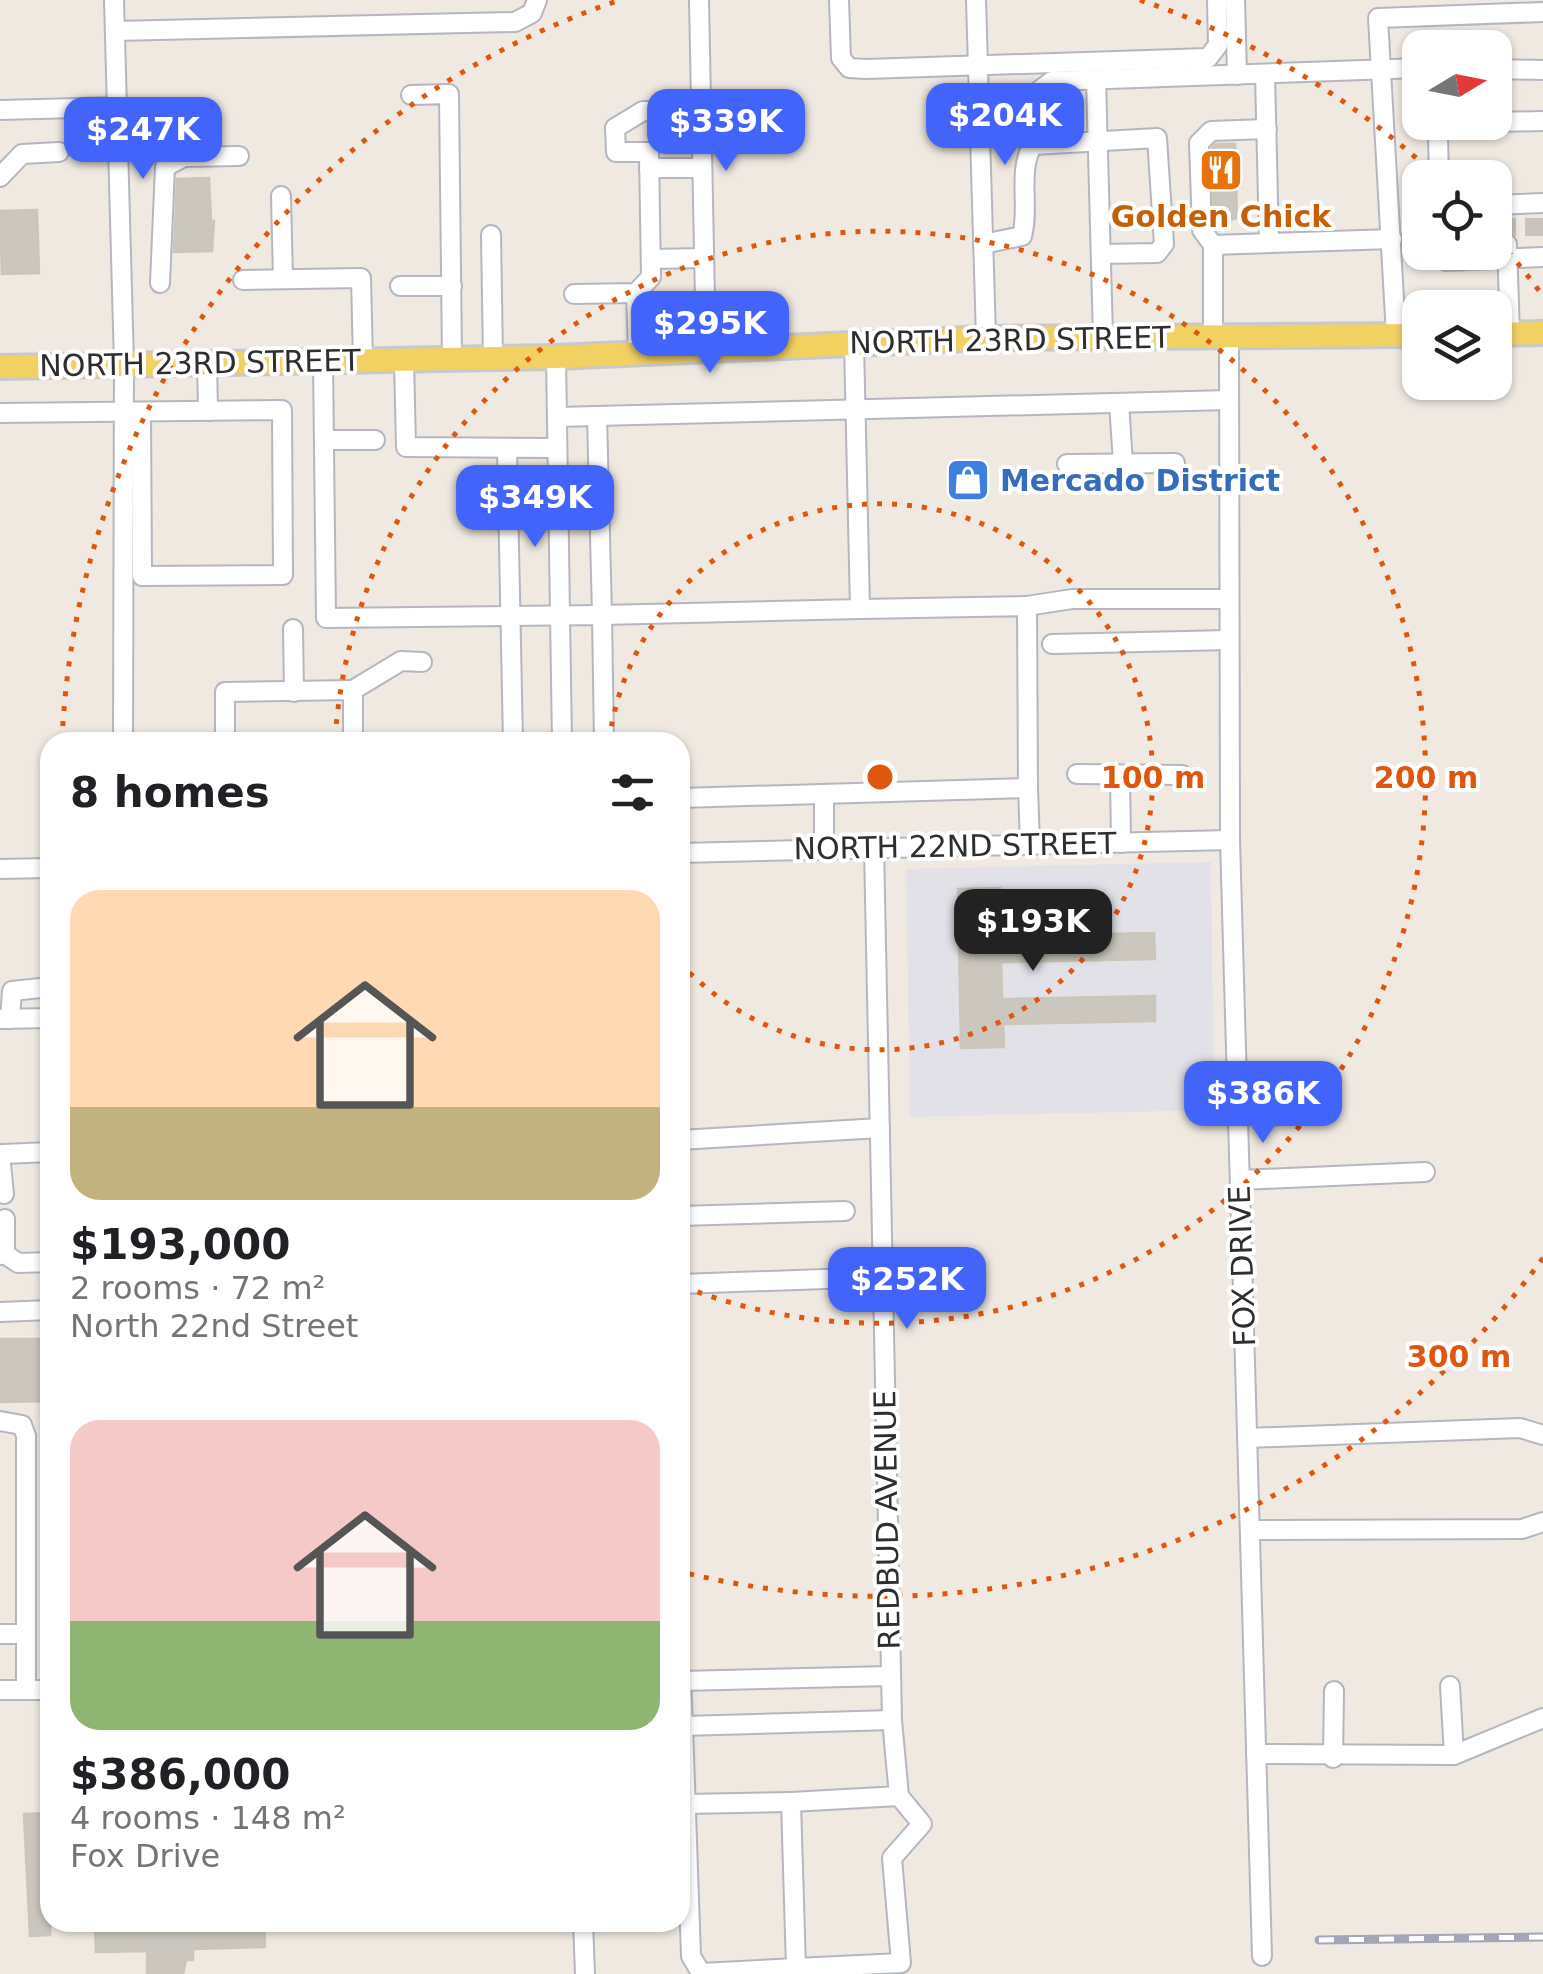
<!DOCTYPE html>
<html lang="en">
<head>
<meta charset="utf-8">
<style>
	:root { --surface:#fff; --page:#f6f6f6; --text:#202124; --muted:#757577; --accent:#4264fb }
	body { margin:0; font-family:"DejaVu Sans",sans-serif; background:var(--page); color:var(--text); height:100vh; display:flex; flex-direction:column; font-size:38px; white-space:nowrap }
	* { box-sizing:border-box; margin:0 }
	p { font-size:32px; color:var(--muted) }
	.icon { flex:none; width:55px; height:55px; fill:none; stroke:currentColor; stroke-width:2; stroke-linecap:round; stroke-linejoin:round }
	.map { position:relative; flex:1; overflow:hidden }
	.side { position:absolute; left:40px; top:732px; width:650px; height:1200px; display:flex; flex-direction:column; background:var(--surface); border-radius:30px; box-shadow:0 2px 8px #0004 }
	.side>* { flex:none }
	.needle { width:65px; rotate:80deg }
	.tools { position:absolute; left:1402px; top:30px; display:grid; gap:20px }
	.tools a { display:grid; place-items:center; width:110px; height:110px; border-radius:20px; background:var(--surface); box-shadow:0 2px 8px #0004; font-size:50px }
	.price { position:absolute; translate:-50% -85px; padding:0 22px; border-radius:20px; background:var(--accent); color:#fff; font-size:32px; line-height:65px; filter:drop-shadow(0 2px 5px #0008) }
	.price::after { content:''; position:absolute; left:50%; top:60px; width:30px; height:22px; margin-left:-15px; background:inherit; clip-path:polygon(0 0,100% 0,50% 100%) }
	.price.on { background:#222; color:#fff }
	ul { padding:0; list-style:none }
	li { display:grid; align-content:center; gap:20px; height:530px; padding:0 30px }
	li span { display:grid; place-items:center; height:310px; border-radius:30px; color:#555 }
	li>.icon { margin-inline-start:auto }
	span .icon { width:180px; height:180px; fill:#fffc; stroke-width:1 }
	li b { font-size:42px }
	h2 { display:flex; justify-content:space-between; align-items:center; height:120px; padding:0 30px; font-size:42px }
	.map>svg:first-child { display:block }
	.industrial { fill:#e3e1e8 }
	.building { fill:#cbc7bf; stroke:#cbc5ba; stroke-width:2.5 }
	.lines { fill:none; stroke-linecap:round; stroke-linejoin:round }
	.minor-tunnel { stroke:#c8c4bd; stroke-width:18; stroke-dasharray:18 9; stroke-linecap:butt }
	.minor-casing { stroke:#b4b7c1; stroke-width:22 }
	.major-casing { stroke:#c9c9c9; stroke-width:28 }
	.minor { stroke:#fff; stroke-width:18 }
	.major { stroke:#f2d163; stroke-width:22 }
	.rail-casing { stroke:#a3a6b8; stroke-width:9 }
	.rail { stroke:#fff; stroke-width:5; stroke-dasharray:15; stroke-linecap:butt }
	.ring { fill:none; stroke:#df570e; stroke-width:5; stroke-dasharray:5 10 }
	.labels { text-anchor:middle; dominant-baseline:central; stroke-width:8; stroke-linejoin:round; paint-order:stroke }
	.food-label { font-size:30px; font-weight:bold; fill:#c56008; stroke:#fff }
	.street-label { font-size:30px; fill:#2e2e2e; stroke:#fff }
	.shop-label { font-size:30px; font-weight:bold; fill:#366cbe; stroke:#fff; text-anchor:start }
	.centre { fill:#df570e; stroke:#fff; stroke-width:5 }
	.ring-label { font-size:30px; text-anchor:middle; font-weight:bold; fill:#df570e; stroke:#fff; stroke-width:8; stroke-linejoin:round; paint-order:stroke }
</style>
</head>
<body>
<div class="map">
<svg width="1543" height="1974" viewBox="0 0 1543 1974">
	<rect width="100%" height="100%" fill="#efe9e1"/>
	<!-- industrial -->
	<polygon class="industrial" points="1211,862 1214,1110 910,1117 906,869"/>
	<!-- building -->
	<g class="building">
		<polygon points="1216,144 1235,144 1237,218 1225,221 1214,221 1212,148"/>
		<polygon points="209,178 211,221 214,221 212,251 174,252 177,179"/>
		<polygon points="37,210 39,273 2,274 0,211"/>
		<polygon points="1000,888 1000,936 1154,933 1155,959 1001,962 1002,999 1155,996 1155,1021 1003,1024 1004,1047 961,1048 958,889"/>
		<polygon points="0,1339 50,1339 50,1401 0,1402"/>
		<polygon points="50,1813 50,1935 30,1936 24,1814"/>
		<polygon points="95,1922 264,1922 265,1947 193,1949 193,1960 186,1960 183,1974 147,1974 147,1951 96,1952"/>
	</g>
	<g class="lines">
		<!-- minor-tunnel -->
		<g class="minor-tunnel">
			<polyline points="1507,218 1507,244"/>
			<polyline points="1534,218 1534,244"/>
		</g>
		<!-- minor casing -->
		<g class="minor-casing">
			<g id="minor">
				<polyline points="114,0 124,364 123,742"/>
				<polyline points="699,0 706,350"/>
				<polyline points="839,0 841,58 849,68 866,69 1208,58 1218,45 1217,0"/>
				<polyline points="976,0 986,338"/>
				<polyline points="1235,0 1237,75"/>
				<polyline points="115,31 515,22 532,13 537,0"/>
				<polyline points="1495,69 1543,70"/>
				<polyline points="1265,74 1269,243"/>
				<polyline points="1096,79 1103,337"/>
				<polyline points="411,95 449,94 452,359"/>
				<polyline points="979,105 1021,104 1052,81 1420,68"/>
				<polyline points="0,110 117,107"/>
				<polyline points="1495,122 1543,121"/>
				<polyline points="649,168 702,168"/>
				<polyline points="0,177 22,154 59,152"/>
				<polyline points="1439,178 1438,136 1448,125 1466,122"/>
				<polyline points="281,196 283,279"/>
				<polyline points="1495,205 1543,203"/>
				<polyline points="491,235 493,358"/>
				<path d="M983,244L1022,236C1030,208 1017,169 1033,145L1157,138L1164,244L1157,253L1101,254"/>
				<polyline points="1507,244 1510,334"/>
				<polyline points="1213,245 1202,230 1199,143 1211,131 1267,129"/>
				<polyline points="1444,252 1446,261 1543,257"/>
				<polyline points="651,259 704,258"/>
				<polyline points="243,280 361,278 363,361"/>
				<polyline points="160,283 165,167 184,157 239,156"/>
				<polyline points="400,286 452,286"/>
				<polyline points="636,293 638,353"/>
				<polyline points="574,294 636,293 651,277 649,152 616,152 615,128 643,111 701,112"/>
				<polyline points="1396,335 1378,18 1543,12"/>
				<polyline points="1213,336 1213,245 1392,239"/>
				<polyline points="1229,336 1230,840 1262,1956"/>
				<polyline points="556,357 562,742"/>
				<polyline points="404,360 406,447 557,448"/>
				<polyline points="323,361 326,618 602,615 604,742"/>
				<polyline points="207,363 208,411"/>
				<polyline points="1119,403 1123,463"/>
				<polyline points="0,413 282,410 283,575 142,576 141,412"/>
				<polyline points="597,416 602,615 860,609 854,343"/>
				<polyline points="557,417 1229,400"/>
				<polyline points="324,440 375,440"/>
				<polyline points="507,448 513,742"/>
				<polyline points="1067,464 1175,463"/>
				<polyline points="1027,606 1072,599 1229,599"/>
				<polyline points="860,609 1027,606 1028,788"/>
				<polyline points="293,629 294,692"/>
				<polyline points="1052,644 1229,640"/>
				<polyline points="353,690 401,661 422,662"/>
				<polyline points="225,742 225,692 353,690 353,742"/>
				<polyline points="1077,774 1182,775"/>
				<polyline points="1120,775 1121,843"/>
				<polyline points="824,794 824,849"/>
				<polyline points="680,798 1028,788 1030,844"/>
				<polyline points="680,853 1230,840"/>
				<polyline points="0,869 50,868"/>
				<polyline points="0,1019 50,1018"/>
				<polyline points="10,1019 12,991 50,987"/>
				<polyline points="680,1140 880,1128"/>
				<polyline points="0,1154 4,1194"/>
				<polyline points="3,1154 50,1152"/>
				<polyline points="1240,1180 1425,1172"/>
				<polyline points="680,1216 845,1211"/>
				<polyline points="5,1254 18,1263 50,1262"/>
				<polyline points="0,1255 5,1254 5,1219"/>
				<polyline points="680,1284 882,1277"/>
				<polyline points="0,1312 50,1310"/>
				<polyline points="0,1421 22,1425 26,1436 26,1690"/>
				<polyline points="1247,1438 1520,1428 1543,1435"/>
				<polyline points="1250,1530 1522,1529 1543,1522"/>
				<polyline points="0,1634 26,1634"/>
				<polyline points="681,1680 683,1726"/>
				<polyline points="680,1681 890,1676"/>
				<polyline points="1450,1686 1454,1755"/>
				<polyline points="0,1690 50,1690"/>
				<polyline points="892,1720 683,1726 691,1956 701,1973 796,1968 791,1802 899,1796"/>
				<polyline points="1256,1754 1454,1755 1543,1718"/>
				<polyline points="1333,1758 1334,1691"/>
				<polyline points="686,1804 791,1802"/>
				<polyline points="583,1922 585,1974"/>
				<polyline points="796,1968 901,1963 892,1858 922,1824 899,1796 892,1720 874,848"/>
			</g>
		</g>
		<!-- major casing -->
		<g class="major-casing">
			<g id="major">
				<polyline points="1495,334 1543,333"/>
				<polyline points="0,367 556,357 986,338 1420,335"/>
			</g>
		</g>
		<!-- minor -->
		<use href="#minor" class="minor"/>
		<!-- major -->
		<use href="#major" class="major"/>
		<!-- rail casing -->
		<g class="rail-casing">
			<polyline id="rail" points="1319,1940 1543,1937"/>
		</g>
		<!-- rail -->
		<use href="#rail" class="rail"/>
	</g>
	<!-- distance rings -->
	<g class="ring">
		<path d="M609 741A273 273 0 1 1 680 963"/>
		<path d="M335 739A546 546 0 1 1 684 1287"/>
		<path d="M1543 1258A819 819 0 0 1 682 1572M62 741A819 819 0 0 1 620 0M1140 0A819 819 0 0 1 1433 173M1498 240A819 819 0 0 1 1543 296"/>
	</g>
	<!-- icons -->
	<defs>
		<g id="restaurant-square" transform="scale(2.25)"><rect x="-9" y="-9" width="18" height="18" rx="4" fill="#e8710a" stroke="#fff"/><path d="M-5-6h1v4h1v-4h1v4h1v-4h1v5L-1.5 .5V6h-2V.5L-5-1ZM5-6V6H3V1.5H1.5Q1.5-4 5-6Z" fill="#fff"/></g>
		<g id="shop-square" transform="scale(2.25)"><rect x="-9" y="-9" width="18" height="18" rx="4" fill="#3f7fe0" stroke="#fff"/><path d="M-5-2.5h2.3a2.7 3.5 0 0 1 5.4 0H5L5.5 6h-11ZM-1.5-2.5h3a1.5 2.3 0 0 0-3 0Z" fill="#fff"/></g>
	</defs>
	<g fill-rule="evenodd">
		<use href="#restaurant-square" x="1221" y="170"/>
		<use href="#shop-square" x="968" y="480"/>
	</g>
	<g class="labels">
		<!-- food labels -->
		<g class="food-label">
			<text x="1221" y="216">Golden Chick</text>
		</g>
		<!-- street labels -->
		<g class="street-label">
			<text transform="translate(1010 340) rotate(-1)">NORTH 23RD STREET</text>
			<text transform="translate(200 363) rotate(-1)">NORTH 23RD STREET</text>
			<text transform="translate(955 846) rotate(-1)">NORTH 22ND STREET</text>
			<text transform="translate(1242 1266) rotate(-92)">FOX DRIVE</text>
			<text transform="translate(887 1520) rotate(-91)">REDBUD AVENUE</text>
		</g>
		<!-- shop labels -->
		<g class="shop-label">
			<text x="1000" y="480">Mercado District</text>
		</g>
	</g>
	<circle cx="880" cy="777" r="15" class="centre"/>
	<g class="ring-label">
		<text x="1153" y="788">100 m</text>
		<text x="1426" y="788">200 m</text>
		<text x="1459" y="1367">300 m</text>
	</g>
</svg>
<div class="tools">
<a><svg class="needle" viewBox="-14 -14 28 28"><path d="M0-13l5 13h-10z" fill="#e53935"/><path d="M0 13l5-13h-10z" fill="#757577"/></svg></a>
<a><svg class="icon" aria-label="locate" viewBox="0 0 24 24"><circle cx="12" cy="12" r="6"/><path d="M12 2v4M12 18v4M2 12h4M18 12h4"/></svg></a>
<a><svg class="icon" aria-label="layers" viewBox="0 0 24 24"><path d="M12 4l9 5-9 5-9-5zM3 14l9 5 9-5"/></svg></a>
</div>
<b class="price" style="left:1005px;top:168px">$204K</b>
<b class="price" style="left:726px;top:174px">$339K</b>
<b class="price" style="left:143px;top:182px">$247K</b>
<b class="price" style="left:710px;top:376px">$295K</b>
<b class="price" style="left:535px;top:550px">$349K</b>
<b class="price on" style="left:1033px;top:974px">$193K</b>
<b class="price" style="left:1263px;top:1146px">$386K</b>
<b class="price" style="left:907px;top:1332px">$252K</b>
<section class="side">
<h2>8 homes<svg class="icon" aria-label="filters" viewBox="0 0 24 24"><path d="M4 7h16M4 17h16"/><circle cx="9" cy="7" r="2"/><circle cx="15" cy="17" r="2"/></svg></h2>
<ul>
<li><span style="background:linear-gradient(#ffd9b3 70%,#c2b280 0)"><svg class="icon" aria-label="home" viewBox="0 0 24 24"><path d="M3 11l9-7 9 7M6 9v11h12V9"/></svg></span><div><b>$193,000</b><p>2 rooms · 72 m²</p><p>North 22nd Street</p></div></li>
<li><span style="background:linear-gradient(#f6c9c9 65%,#8fb573 0)"><svg class="icon" aria-label="home" viewBox="0 0 24 24"><path d="M3 11l9-7 9 7M6 9v11h12V9"/></svg></span><div><b>$386,000</b><p>4 rooms · 148 m²</p><p>Fox Drive</p></div></li>
</ul>
</section>
</div>
</body>
</html>
